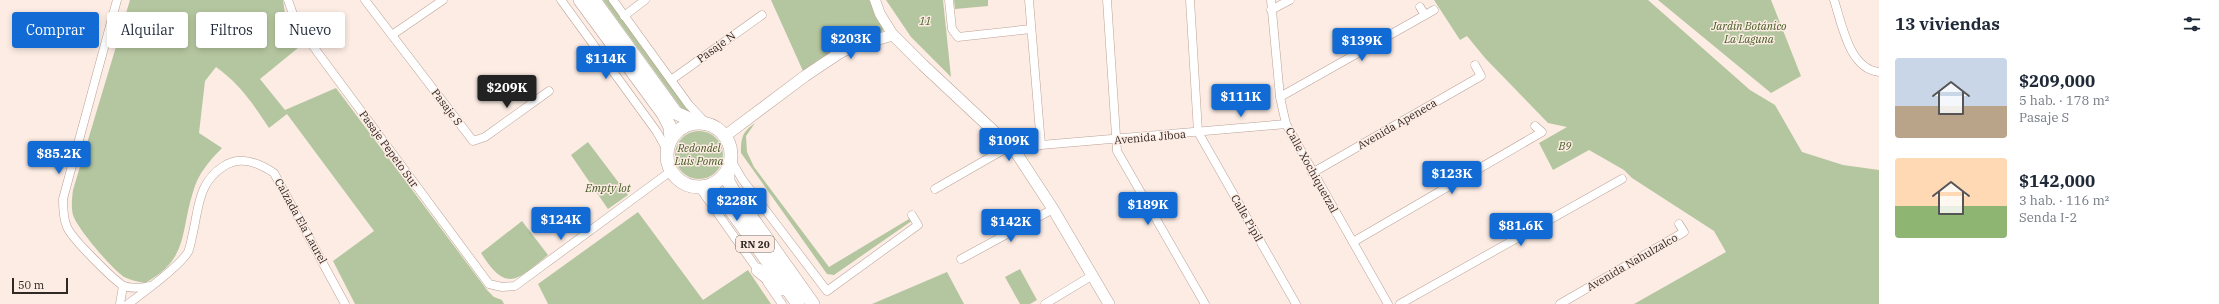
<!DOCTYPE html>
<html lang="es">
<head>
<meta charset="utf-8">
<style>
	:root { --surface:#fff; --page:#f2f2f3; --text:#1f2937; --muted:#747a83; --accent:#126ad4 }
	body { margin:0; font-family:"IBM Plex Serif",serif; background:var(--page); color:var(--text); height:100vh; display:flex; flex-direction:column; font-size:15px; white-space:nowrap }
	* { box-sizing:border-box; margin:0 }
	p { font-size:13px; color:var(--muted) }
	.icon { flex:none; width:22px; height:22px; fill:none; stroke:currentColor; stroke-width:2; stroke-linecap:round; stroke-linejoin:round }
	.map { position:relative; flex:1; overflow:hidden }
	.drawer { display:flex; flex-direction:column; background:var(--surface); width:340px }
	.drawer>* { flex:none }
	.hud { position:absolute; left:12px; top:12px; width:380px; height:36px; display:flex; gap:8px }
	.scale { position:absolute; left:12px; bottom:10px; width:56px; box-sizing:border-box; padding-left:4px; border:2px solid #312723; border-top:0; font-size:11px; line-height:14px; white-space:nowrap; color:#312723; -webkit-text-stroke:3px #fcece4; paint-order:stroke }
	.price { position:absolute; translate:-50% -34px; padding:0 9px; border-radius:4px; background:var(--accent); color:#fff; font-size:13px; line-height:26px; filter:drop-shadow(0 1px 2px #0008) }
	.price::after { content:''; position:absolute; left:50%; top:24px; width:12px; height:9px; margin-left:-6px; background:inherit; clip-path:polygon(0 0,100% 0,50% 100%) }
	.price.on { background:#222; color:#fff }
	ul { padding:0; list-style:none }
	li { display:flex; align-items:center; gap:12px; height:100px; padding:0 16px }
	li span { display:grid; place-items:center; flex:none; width:112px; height:80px; border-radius:4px; color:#555 }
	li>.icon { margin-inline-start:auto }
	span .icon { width:48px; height:48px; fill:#fffc; stroke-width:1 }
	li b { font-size:17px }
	h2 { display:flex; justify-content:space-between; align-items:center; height:48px; padding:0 16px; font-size:17px }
	.tag { padding:0 14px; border-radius:4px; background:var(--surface); box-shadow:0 2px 6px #0003; font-size:14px; line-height:36px }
	.tag.on { background:var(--accent); color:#fff }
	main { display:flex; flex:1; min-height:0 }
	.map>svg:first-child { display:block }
	.green { fill:#b4c69f }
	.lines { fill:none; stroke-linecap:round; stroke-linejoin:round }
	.minor-casing { stroke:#baa296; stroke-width:9 }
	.tertiary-casing { stroke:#baa296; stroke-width:11 }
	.secondary-casing { stroke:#baa296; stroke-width:12 }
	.trunk-casing { stroke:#baa296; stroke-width:14 }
	.minor { stroke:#fff; stroke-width:8 }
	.tertiary { stroke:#fff; stroke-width:10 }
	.secondary { stroke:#fff; stroke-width:11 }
	.trunk { stroke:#fff; stroke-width:13 }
	.labels { text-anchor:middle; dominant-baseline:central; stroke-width:3; stroke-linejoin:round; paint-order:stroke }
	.shield { fill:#fcece4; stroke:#6e625d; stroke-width:1 }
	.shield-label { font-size:10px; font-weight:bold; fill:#312723 }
	.park-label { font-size:11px; font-style:italic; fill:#435a22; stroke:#fcece4 }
	.street-label { font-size:11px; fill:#312723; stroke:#fcece4 }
</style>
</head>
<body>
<main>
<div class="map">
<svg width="1879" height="304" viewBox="0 0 1879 304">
	<rect width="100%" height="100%" fill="#fcece4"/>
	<!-- green -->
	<g class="green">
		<path d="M130,0H283L285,14L304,43L260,79L285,110L336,88L487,290L494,297L502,300L504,304H355L333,261L374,231L287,114L269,128C254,105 239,83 216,67L205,81L199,133L222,148C209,161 198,174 193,192C180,233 189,259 145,283C138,282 130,280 124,277C111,268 77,228 73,215C71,207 72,198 73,190Z"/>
		<polygon points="603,0 612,0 695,115 682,109"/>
		<path d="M771,0H869L884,27L882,32C847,42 833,49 803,71Z"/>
		<polygon points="886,0 943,0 951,77 911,37"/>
		<polygon points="954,0 988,0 988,6 955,9"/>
		<polygon points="1434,0 1648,0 1750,90 1775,105 1802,152 1843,165 1879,170 1879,304 1634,304 1726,252 1714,231 1632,178 1624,170 1589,150 1553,170 1539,143 1567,127 1548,123 1485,58 1467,36 1460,40"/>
		<polygon points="1658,0 1771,0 1801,76 1771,93"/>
		<path d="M755,123L746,136L747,152L754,167L829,267L909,219L913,220L834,275L827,274L741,153C741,138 742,132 755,123Z"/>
		<circle cx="699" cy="155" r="24"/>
		<polygon points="588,142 628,195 608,209 571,155"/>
		<polygon points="638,212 703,300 748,270 771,304 548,304 538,284"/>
		<path d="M522,221L548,255C517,280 507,294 481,253Z"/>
		<polygon points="1020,269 1037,300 1030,304 1020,304 1005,277"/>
		<polygon points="947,272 964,304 872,304"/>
	</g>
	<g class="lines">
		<!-- minor casing -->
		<g class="minor-casing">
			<g id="minor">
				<path d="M117,0L63,199C63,208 63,218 67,227C72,239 111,277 122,285C129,289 142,288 149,286"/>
				<polyline points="288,0 295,20 318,53 489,284 502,287 515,286 671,171"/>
				<polyline points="365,0 473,141 485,137 549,91"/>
				<polyline points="561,0 657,132 667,150"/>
				<polyline points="613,0 689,105 706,123"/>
				<polyline points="949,0 952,29 958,37 1031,29"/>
				<polyline points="1029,0 1041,145"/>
				<polyline points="1107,0 1117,151 1205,304"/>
				<polyline points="1190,0 1198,132 1296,304"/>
				<polyline points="1271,0 1280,97 1286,124 1388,304"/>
				<path d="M1834,0C1842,24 1849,69 1879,72"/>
				<polyline points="1420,7 1425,15"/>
				<polyline points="1271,10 1290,0"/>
				<polyline points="624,16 645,0"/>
				<polyline points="392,35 443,0"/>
				<polyline points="671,80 762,15"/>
				<polyline points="1280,97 1434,10"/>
				<polyline points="1015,151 1041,145 1286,124"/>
				<polyline points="731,160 742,179 827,291 918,225 912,215"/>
				<polyline points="1312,173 1481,76 1475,65"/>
				<polyline points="699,187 760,273"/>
				<polyline points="935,189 1010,146"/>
				<polyline points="1353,242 1542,132 1535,126"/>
				<polyline points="961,259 1053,209"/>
				<polyline points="767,282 782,304"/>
				<polyline points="120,304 123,286"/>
				<path d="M128,304C143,293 179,267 188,252C190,248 191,242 192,237C199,209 197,183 224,166C241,155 259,163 274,173L345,304"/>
				<polyline points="1045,304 1093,275"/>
				<polyline points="1400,304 1622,179"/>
				<polyline points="1560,304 1684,232 1679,224"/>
			</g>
		</g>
		<!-- tertiary casing -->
		<g class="tertiary-casing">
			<polyline id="tertiary" points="875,0 880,14 893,35"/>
		</g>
		<!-- secondary casing -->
		<g class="secondary-casing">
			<polyline id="secondary" points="725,136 805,76 838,54 851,47 893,35 923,65 1015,151 1053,209 1109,304"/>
		</g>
		<!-- trunk casing -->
		<g class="trunk-casing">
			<g id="trunk">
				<polyline points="580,0 664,115 670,127 671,139"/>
				<polyline points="594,0 676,113 696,122"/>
				<circle cx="699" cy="155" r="32"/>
				<polyline points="728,170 728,181 735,194 813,304"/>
				<polyline points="709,186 725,202 798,304"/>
				<polyline points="758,270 782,289"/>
			</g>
		</g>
		<!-- minor -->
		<use href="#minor" class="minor"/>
		<!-- tertiary -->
		<use href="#tertiary" class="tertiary"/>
		<!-- secondary -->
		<use href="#secondary" class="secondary"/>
		<!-- trunk -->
		<use href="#trunk" class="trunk"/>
	</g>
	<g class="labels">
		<!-- shield labels -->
		<rect class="shield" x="736" y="236" width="38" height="16" rx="3"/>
		<g class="shield-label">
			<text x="755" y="244">RN 20</text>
		</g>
		<!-- park labels -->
		<g class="park-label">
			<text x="925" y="21">11</text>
			<text x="1749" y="26">Jardín Botánico<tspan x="1749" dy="13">La Laguna</tspan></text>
			<text x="1565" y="146">B9</text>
			<text x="699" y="148">Redondel<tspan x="699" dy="13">Luis Poma</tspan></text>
			<text x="608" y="188">Empty lot</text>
		</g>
		<!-- street labels -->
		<g class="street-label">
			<text transform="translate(716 47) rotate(-36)">Pasaje N</text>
			<text transform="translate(447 107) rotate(53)">Pasaje S</text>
			<text transform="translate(1397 124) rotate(-30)">Avenida Apeneca</text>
			<text transform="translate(1150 137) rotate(-5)">Avenida Jiboa</text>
			<text transform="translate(389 149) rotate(54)">Pasaje Pepeto Sur</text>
			<text transform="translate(1312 170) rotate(61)">Calle Xochiquetzal</text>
			<text transform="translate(1247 218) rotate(60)">Calle Pipil</text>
			<text transform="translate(301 221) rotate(61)">Calzada Ela Laurel</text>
			<text transform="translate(1632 262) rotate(-30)">Avenida Nahulzalco</text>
		</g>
	</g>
</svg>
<div class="scale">50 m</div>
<b class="price" style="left:851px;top:60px">$203K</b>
<b class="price" style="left:1362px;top:62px">$139K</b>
<b class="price" style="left:606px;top:80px">$114K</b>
<b class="price on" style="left:507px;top:109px">$209K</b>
<b class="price" style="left:1241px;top:118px">$111K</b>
<b class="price" style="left:1009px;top:162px">$109K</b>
<b class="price" style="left:59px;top:175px">$85.2K</b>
<b class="price" style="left:1452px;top:195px">$123K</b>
<b class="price" style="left:737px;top:222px">$228K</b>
<b class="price" style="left:1148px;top:226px">$189K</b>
<b class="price" style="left:561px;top:241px">$124K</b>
<b class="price" style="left:1011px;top:243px">$142K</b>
<b class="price" style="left:1521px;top:247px">$81.6K</b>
<div class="hud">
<a class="tag on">Comprar</a>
<a class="tag">Alquilar</a>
<a class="tag">Filtros</a>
<a class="tag">Nuevo</a>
</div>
</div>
<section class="drawer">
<h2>13 viviendas<svg class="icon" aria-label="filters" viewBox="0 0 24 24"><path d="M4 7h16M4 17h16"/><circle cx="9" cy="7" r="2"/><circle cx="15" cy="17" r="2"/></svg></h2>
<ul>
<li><span style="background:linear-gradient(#c9d6e8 60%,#b9a48a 0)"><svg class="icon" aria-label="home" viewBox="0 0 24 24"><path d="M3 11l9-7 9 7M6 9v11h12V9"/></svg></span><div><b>$209,000</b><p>5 hab. · 178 m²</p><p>Pasaje S</p></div></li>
<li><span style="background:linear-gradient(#ffd9b3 60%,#8fb573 0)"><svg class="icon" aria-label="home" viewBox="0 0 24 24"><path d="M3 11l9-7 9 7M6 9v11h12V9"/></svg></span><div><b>$142,000</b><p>3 hab. · 116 m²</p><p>Senda I-2</p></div></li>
</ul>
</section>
</main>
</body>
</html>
